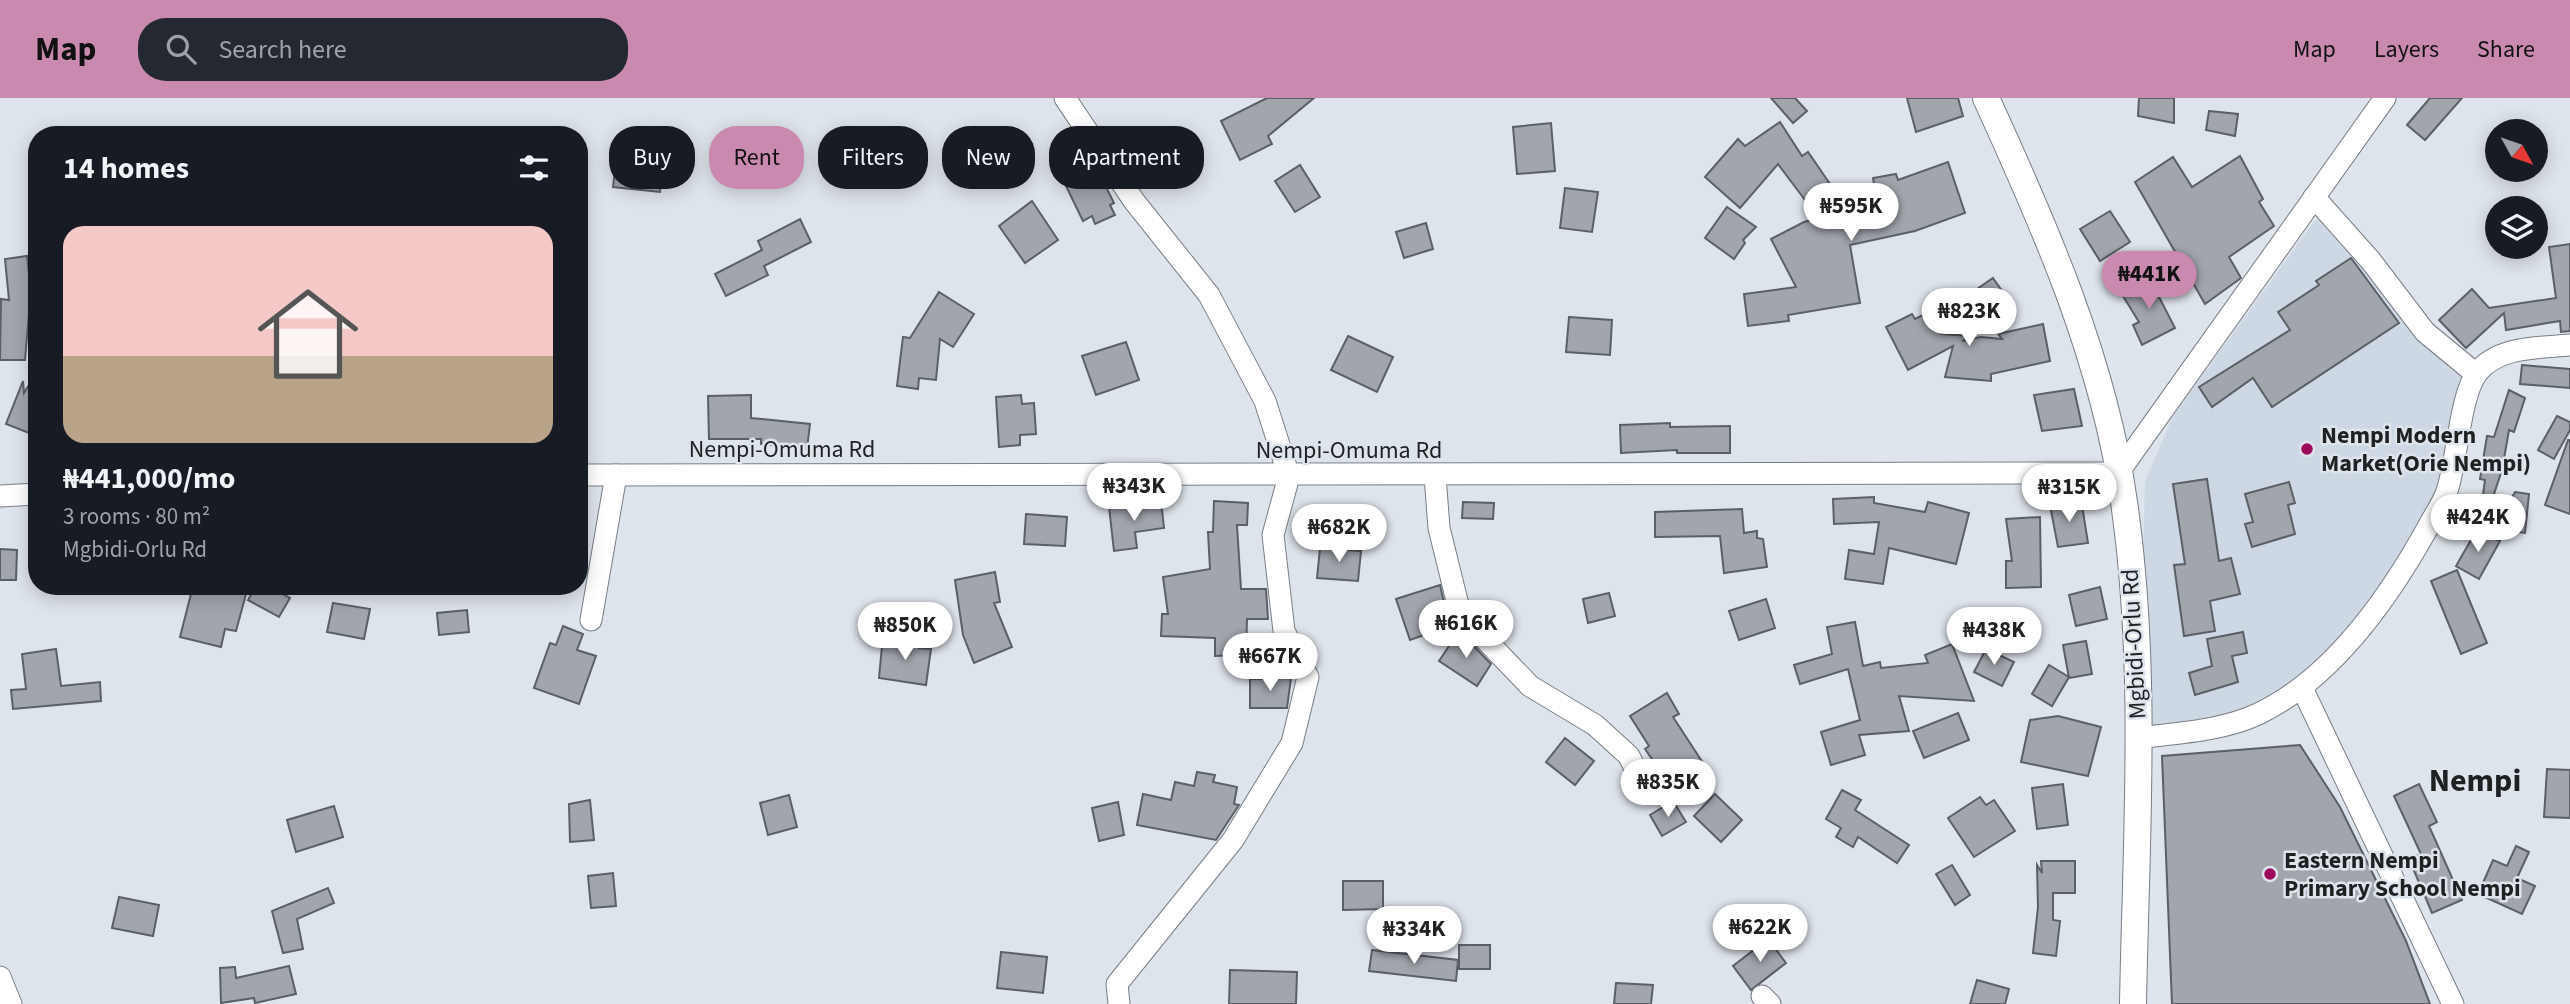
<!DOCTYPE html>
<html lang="en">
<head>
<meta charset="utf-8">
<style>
	:root { --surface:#171b24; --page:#242831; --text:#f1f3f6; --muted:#9ea1a6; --line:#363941; --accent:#ca8aaf }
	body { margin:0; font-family:"Source Sans 3",sans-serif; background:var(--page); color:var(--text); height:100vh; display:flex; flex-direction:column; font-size:26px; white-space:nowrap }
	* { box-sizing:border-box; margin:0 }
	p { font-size:23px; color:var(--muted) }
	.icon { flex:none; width:38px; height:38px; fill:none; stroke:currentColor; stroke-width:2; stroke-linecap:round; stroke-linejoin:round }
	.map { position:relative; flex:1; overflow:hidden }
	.details { position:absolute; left:28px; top:28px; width:560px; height:469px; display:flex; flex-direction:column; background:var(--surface); border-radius:28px; box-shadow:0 4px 18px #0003 }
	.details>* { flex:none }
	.hud { position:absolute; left:609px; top:28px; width:665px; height:63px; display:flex; gap:14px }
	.needle { width:46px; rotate:130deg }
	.tools { position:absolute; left:2485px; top:21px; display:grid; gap:14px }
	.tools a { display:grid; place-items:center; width:63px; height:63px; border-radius:50%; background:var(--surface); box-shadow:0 4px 18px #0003; font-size:35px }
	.price { position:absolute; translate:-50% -60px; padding:0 16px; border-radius:24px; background:#fff; color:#222; font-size:23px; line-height:46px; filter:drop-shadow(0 2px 4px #0008) }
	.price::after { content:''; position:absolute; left:50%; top:42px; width:21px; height:16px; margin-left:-10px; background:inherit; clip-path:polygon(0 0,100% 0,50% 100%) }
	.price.current { background:var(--accent); color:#111 }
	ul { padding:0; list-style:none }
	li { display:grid; align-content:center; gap:14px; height:371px; padding:0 35px }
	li+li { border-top:2px solid var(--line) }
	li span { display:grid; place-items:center; height:217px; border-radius:21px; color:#555 }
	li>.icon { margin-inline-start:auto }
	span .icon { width:126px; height:126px; fill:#fffc; stroke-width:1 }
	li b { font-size:30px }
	h2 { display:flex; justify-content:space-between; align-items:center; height:84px; padding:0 35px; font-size:30px }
	.pill { padding:0 24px; border-radius:28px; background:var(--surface); box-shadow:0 4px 18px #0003; font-size:24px; line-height:63px }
	.pill.current { background:var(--accent); color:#111 }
	header { display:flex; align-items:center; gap:42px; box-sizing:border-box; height:98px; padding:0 35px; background:var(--accent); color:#111 }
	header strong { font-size:33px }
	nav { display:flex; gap:38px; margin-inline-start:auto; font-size:24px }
	.search { width:490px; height:63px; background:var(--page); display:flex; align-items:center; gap:18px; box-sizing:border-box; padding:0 24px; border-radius:28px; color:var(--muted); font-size:26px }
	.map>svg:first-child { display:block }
	.built { fill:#ced8e5 }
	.building { fill:#a1a6ad; stroke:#5b6067; stroke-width:2 }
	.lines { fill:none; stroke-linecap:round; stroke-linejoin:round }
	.minor-casing { stroke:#797e85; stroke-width:23 }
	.major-casing { stroke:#797e85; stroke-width:28 }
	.minor { stroke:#fff; stroke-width:21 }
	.major { stroke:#fff; stroke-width:26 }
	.poi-dot { fill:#9b0958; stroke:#dee4eb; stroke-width:2.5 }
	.labels { text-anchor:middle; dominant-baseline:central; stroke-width:5; stroke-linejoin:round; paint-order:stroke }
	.poi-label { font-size:24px; font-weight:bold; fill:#1e2022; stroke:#dee4eb; text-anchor:start }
	.street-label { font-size:24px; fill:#1e2022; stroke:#dee4eb }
	.district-label { font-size:32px; font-weight:bold; fill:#1e2022; stroke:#dee4eb }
</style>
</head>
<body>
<header>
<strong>Map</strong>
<div class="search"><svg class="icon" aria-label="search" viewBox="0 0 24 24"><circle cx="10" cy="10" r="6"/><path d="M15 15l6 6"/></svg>Search here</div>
<nav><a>Map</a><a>Layers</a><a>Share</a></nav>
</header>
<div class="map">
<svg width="2570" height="906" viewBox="0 0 2570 906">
	<rect width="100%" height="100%" fill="#dee4eb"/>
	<!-- built -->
	<polygon class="built" points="2324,110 2476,276 2441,404 2368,518 2302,590 2241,621 2138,640 2145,383 2173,318"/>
	<!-- building -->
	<g class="building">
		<polygon points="1267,0 1314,0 1268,38 1272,46 1240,62 1221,23"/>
		<polygon points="1771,0 1795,0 1807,13 1793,25"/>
		<polygon points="1907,0 1958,0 1963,18 1916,34"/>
		<polygon points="2139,0 2174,0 2174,25 2138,18"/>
		<polygon points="2430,0 2462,0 2425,42 2407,27"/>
		<polygon points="2209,13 2238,16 2235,38 2206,32"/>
		<polygon points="1780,24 1802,58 1808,54 1830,86 1805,102 1778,66 1740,110 1705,79 1738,41 1745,48"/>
		<polygon points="1551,25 1555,73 1517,76 1513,29"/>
		<polygon points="2240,58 2263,101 2259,104 2274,128 2229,159 2241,180 2205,206 2135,84 2173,59 2192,89"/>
		<polygon points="616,64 663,69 660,94 613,89"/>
		<polygon points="1948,64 1965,115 1915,133 1850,147 1860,205 1788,217 1789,223 1748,228 1744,196 1796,189 1771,141 1804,124 1877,104 1873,80 1896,76 1898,82"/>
		<polygon points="1300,67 1320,99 1295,114 1275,83"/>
		<polygon points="1098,73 1114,105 1110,107 1115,117 1095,126 1092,118 1083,123 1066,88"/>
		<polygon points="1565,90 1598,94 1592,134 1560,130"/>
		<polygon points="1032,103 1058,142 1025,165 999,128"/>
		<polygon points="1727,109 1756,129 1743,142 1745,145 1734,161 1705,140"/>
		<polygon points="2110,113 2130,144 2100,163 2080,131"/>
		<polygon points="800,121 811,144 764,168 768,177 726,198 715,176 762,152 758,143"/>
		<polygon points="1426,125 1433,151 1404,160 1396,134"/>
		<polygon points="2570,146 2570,233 2561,234 2560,223 2506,232 2504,215 2466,250 2439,222 2472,191 2489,210 2556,200 2549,149"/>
		<polygon points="27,158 31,193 25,262 0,262 1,201 9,202 5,161"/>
		<polygon points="2351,160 2399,225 2272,309 2253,280 2212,309 2199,289 2290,232 2278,214 2319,187 2316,183"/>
		<polygon points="2153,178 2165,196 2159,199 2175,230 2142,247 2133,227 2139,224 2123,198"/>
		<polygon points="1993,180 2014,210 1991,226 1970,196"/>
		<polygon points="939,194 974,216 953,249 940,241 936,282 919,280 918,291 897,288 903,239 910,240"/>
		<polygon points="1929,214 1941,236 1971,238 1962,243 1981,239 2002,241 1998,236 2043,226 2050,263 1991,276 1991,283 1945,279 1953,248 1908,272 1886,229 1912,216 1915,221"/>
		<polygon points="1569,219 1612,222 1610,257 1566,254"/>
		<polygon points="1348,238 1393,259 1377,294 1331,272"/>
		<polygon points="1126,244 1139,282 1096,297 1082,258"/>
		<polygon points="2522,267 2570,271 2570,290 2520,286"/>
		<polygon points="37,274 37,338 6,326 23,283 24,295"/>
		<polygon points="2074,291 2082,328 2042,333 2034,297"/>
		<polygon points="2509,292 2525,300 2514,334 2509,332 2502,372 2488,414 2481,412 2485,382 2480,381 2487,338 2494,339"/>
		<polygon points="751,297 751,320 810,326 807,351 761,346 761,341 709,341 708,298"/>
		<polygon points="1021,297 1022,306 1034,305 1036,336 1020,337 1020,347 999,349 996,299"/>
		<polygon points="2557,318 2570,324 2570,332 2554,361 2538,352"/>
		<polygon points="1670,325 1670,329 1730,328 1730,355 1677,355 1677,352 1621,355 1620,327"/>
		<polygon points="2568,342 2570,342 2570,416 2545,407"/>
		<polygon points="2207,381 2219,463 2231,460 2240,496 2210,503 2215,533 2184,538 2174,467 2185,466 2173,386"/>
		<polygon points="2289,384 2295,405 2288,407 2295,436 2252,449 2245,426 2253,424 2245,396"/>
		<polygon points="2515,394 2529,396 2525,435 2494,431"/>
		<polygon points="1874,399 1874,405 1925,414 1928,404 1969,415 1956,466 1889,450 1883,486 1845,481 1849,452 1874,456 1879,424 1834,426 1833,401"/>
		<polygon points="2049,402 2082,407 2088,445 2058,449"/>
		<polygon points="1161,403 1164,430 1135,434 1137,450 1114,453 1109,409"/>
		<polygon points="1214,403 1248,405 1247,427 1237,427 1241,491 1266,491 1268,521 1247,521 1246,557 1215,558 1215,540 1161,538 1162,516 1168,516 1163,479 1210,471 1208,434 1213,434"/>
		<polygon points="1463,404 1494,405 1493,421 1462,420"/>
		<polygon points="1742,411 1744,435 1757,433 1757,440 1763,441 1767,469 1724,475 1720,438 1655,439 1655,414"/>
		<polygon points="1026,416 1067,419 1065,448 1024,446"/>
		<polygon points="2040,419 2041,489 2006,490 2006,463 2012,463 2006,421"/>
		<polygon points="2476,433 2500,443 2479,481 2456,468"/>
		<polygon points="1320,450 1361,453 1358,483 1317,480"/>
		<polygon points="0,451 17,452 16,482 0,482"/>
		<polygon points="2457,472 2487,545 2461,556 2431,483"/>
		<polygon points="995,474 1000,504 994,505 1012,549 974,565 963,537 955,482"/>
		<polygon points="1440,487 1447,518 1453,527 1410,542 1396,501"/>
		<polygon points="193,488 213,488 246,496 236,533 225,531 221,549 180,539"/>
		<polygon points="256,488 268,488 290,500 279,519 248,502"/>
		<polygon points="2100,489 2107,521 2076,528 2069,497"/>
		<polygon points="1609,495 1615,518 1588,525 1583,501"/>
		<polygon points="1766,501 1775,530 1739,542 1729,513"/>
		<polygon points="333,505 370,511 364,541 327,534"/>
		<polygon points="467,512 469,534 439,537 437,515"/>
		<polygon points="1855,524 1863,568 1880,564 1881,570 1928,565 1925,557 1952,546 1974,603 1899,598 1909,633 1859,637 1865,657 1831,667 1821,634 1860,622 1848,571 1800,586 1794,567 1832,556 1827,529"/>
		<polygon points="563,528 583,536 577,552 596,558 579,606 534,590 550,545 556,547"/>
		<polygon points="1459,533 1491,566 1477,588 1439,563"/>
		<polygon points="2243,534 2247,555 2232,558 2238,584 2195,597 2189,575 2212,568 2207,541"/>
		<polygon points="898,541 920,543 919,550 931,551 926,587 879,580 882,548 896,548"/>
		<polygon points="2086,543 2092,576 2069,580 2063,547"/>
		<polygon points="56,551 61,588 100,584 101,603 13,611 11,592 26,591 22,556"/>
		<polygon points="1986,551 2014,564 2002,588 1974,574"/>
		<polygon points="2049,567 2069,579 2052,608 2032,596"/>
		<polygon points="1291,580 1287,610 1250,610 1250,581"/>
		<polygon points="1667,595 1679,616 1673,619 1705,668 1672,690 1645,651 1649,648 1630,618"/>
		<polygon points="1958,615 1969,642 1924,660 1913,633"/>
		<polygon points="2058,618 2101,629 2088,678 2021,664 2030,622"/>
		<polygon points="1565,640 1594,663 1575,687 1546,664"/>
		<polygon points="2300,647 2340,709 2406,843 2430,906 2172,906 2162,658"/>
		<polygon points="2547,671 2570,672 2570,720 2544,719"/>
		<polygon points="1197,674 1215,677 1213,684 1237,689 1234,706 1239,707 1216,742 1137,727 1143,696 1171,702 1175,684 1194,688"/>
		<polygon points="2063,686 2068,727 2037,731 2032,690"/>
		<polygon points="2419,686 2437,724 2429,728 2462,802 2432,815 2409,761 2421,756 2394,698"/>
		<polygon points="1842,692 1861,702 1855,712 1909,747 1897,765 1858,739 1853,749 1836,739 1841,730 1826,721"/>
		<polygon points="1715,696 1742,722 1721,744 1694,718"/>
		<polygon points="789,697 797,729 768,737 760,705"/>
		<polygon points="1980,699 1986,707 1994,702 2015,733 1974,759 1948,720"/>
		<polygon points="590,702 594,742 570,744 569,706"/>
		<polygon points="1673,703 1686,724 1662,738 1650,717"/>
		<polygon points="1118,704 1124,737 1099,743 1092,710"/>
		<polygon points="334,708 343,739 296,754 287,722"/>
		<polygon points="2516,748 2529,754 2517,780 2535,788 2522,816 2478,796 2493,762 2507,768"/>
		<polygon points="2041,763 2075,763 2075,795 2053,795 2053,822 2060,823 2056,858 2033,855 2038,809 2037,767 2042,775"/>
		<polygon points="1952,767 1970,797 1955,807 1936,776"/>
		<polygon points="613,775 616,808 591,810 588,778"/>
		<polygon points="1343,783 1383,783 1383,811 1343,812"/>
		<polygon points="328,790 334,805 297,821 303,851 283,855 272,813"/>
		<polygon points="119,799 159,807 153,838 112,830"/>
		<polygon points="1768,841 1786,865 1751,892 1733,868"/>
		<rect x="1459" y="847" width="31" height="24"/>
		<polygon points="1372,852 1458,862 1456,883 1369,873"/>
		<polygon points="1001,854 1047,859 1043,895 997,890"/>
		<polygon points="289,868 296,896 255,905 254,900 221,905 220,870 235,869 236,880"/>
		<polygon points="1230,872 1297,874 1296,906 1229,906"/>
		<polygon points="1977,882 2009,891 2005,906 1970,906"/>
		<polygon points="1616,885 1653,887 1651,906 1614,906"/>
	</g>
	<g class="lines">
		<!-- minor casing -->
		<g class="minor-casing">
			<g id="minor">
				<polyline points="1065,0 1134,103 1209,197 1265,303 1289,378 1273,437 1284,533 1308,579 1292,645 1233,742 1117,886 1119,906"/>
				<polyline points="2314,99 2371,163 2425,234 2476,276"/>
				<polyline points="579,377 2118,375 2385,0"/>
				<polyline points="1435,378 1439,430 1460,515 1530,588 1595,627 1629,658 1647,695"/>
				<polyline points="0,398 37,396"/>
				<polyline points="591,522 616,377"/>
				<polyline points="2302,590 2453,906"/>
				<path d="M2138,640C2177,635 2222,633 2258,616C2332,581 2388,501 2427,431C2433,419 2443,406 2447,393C2457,364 2460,297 2477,275C2498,248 2538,250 2570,247"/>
				<polyline points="0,879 11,906"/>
				<polyline points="1762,898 1770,906"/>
			</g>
		</g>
		<!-- major casing -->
		<g class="major-casing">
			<path id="major" d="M1986,0C2045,129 2104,262 2124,404C2148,570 2136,739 2133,906"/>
		</g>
		<!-- minor -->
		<use href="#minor" class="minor"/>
		<!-- major -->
		<use href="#major" class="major"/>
	</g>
	<!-- markers -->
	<g class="poi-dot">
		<circle cx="2307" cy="351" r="7"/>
		<circle cx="2270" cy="776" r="7"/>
	</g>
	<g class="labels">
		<!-- poi labels -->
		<g class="poi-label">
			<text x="2321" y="337">Nempi Modern<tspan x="2321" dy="28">Market(Orie Nempi)</tspan></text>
			<text x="2284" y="762">Eastern Nempi<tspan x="2284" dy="28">Primary School Nempi</tspan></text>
		</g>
		<!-- street labels -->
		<g class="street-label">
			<text x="782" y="351">Nempi-Omuma Rd</text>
			<text x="1349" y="352">Nempi-Omuma Rd</text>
			<text transform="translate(2134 546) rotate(-93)">Mgbidi-Orlu Rd</text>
		</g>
		<!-- district labels -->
		<g class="district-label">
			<text x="2475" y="683">Nempi</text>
		</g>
	</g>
</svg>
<div class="tools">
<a><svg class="needle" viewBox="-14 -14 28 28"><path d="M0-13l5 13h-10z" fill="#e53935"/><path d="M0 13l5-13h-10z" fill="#9ea1a6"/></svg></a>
<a><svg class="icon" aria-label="layers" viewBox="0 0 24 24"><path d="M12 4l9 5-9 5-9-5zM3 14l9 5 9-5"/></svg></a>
</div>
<b class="price" style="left:1851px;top:145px">₦595K</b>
<b class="price current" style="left:2149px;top:213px">₦441K</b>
<b class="price" style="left:1969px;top:250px">₦823K</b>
<b class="price" style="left:1134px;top:425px">₦343K</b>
<b class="price" style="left:2069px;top:426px">₦315K</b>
<b class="price" style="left:2478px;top:456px">₦424K</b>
<b class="price" style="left:1339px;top:466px">₦682K</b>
<b class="price" style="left:1466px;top:562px">₦616K</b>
<b class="price" style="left:905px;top:564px">₦850K</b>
<b class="price" style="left:1994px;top:569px">₦438K</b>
<b class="price" style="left:1270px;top:595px">₦667K</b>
<b class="price" style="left:1668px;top:721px">₦835K</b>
<b class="price" style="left:1760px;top:866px">₦622K</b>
<b class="price" style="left:1414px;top:868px">₦334K</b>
<div class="hud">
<a class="pill">Buy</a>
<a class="pill current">Rent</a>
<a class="pill">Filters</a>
<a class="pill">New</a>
<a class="pill">Apartment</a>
</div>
<section class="details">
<h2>14 homes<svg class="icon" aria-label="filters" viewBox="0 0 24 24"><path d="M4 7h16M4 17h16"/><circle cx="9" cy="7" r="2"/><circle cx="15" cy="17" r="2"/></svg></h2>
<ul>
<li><span style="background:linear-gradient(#f6c9c9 60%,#b9a48a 0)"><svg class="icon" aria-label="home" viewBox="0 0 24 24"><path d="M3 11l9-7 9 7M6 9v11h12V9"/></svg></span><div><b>₦441,000/mo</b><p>3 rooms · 80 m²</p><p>Mgbidi-Orlu Rd</p></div></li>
</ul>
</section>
</div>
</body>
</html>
